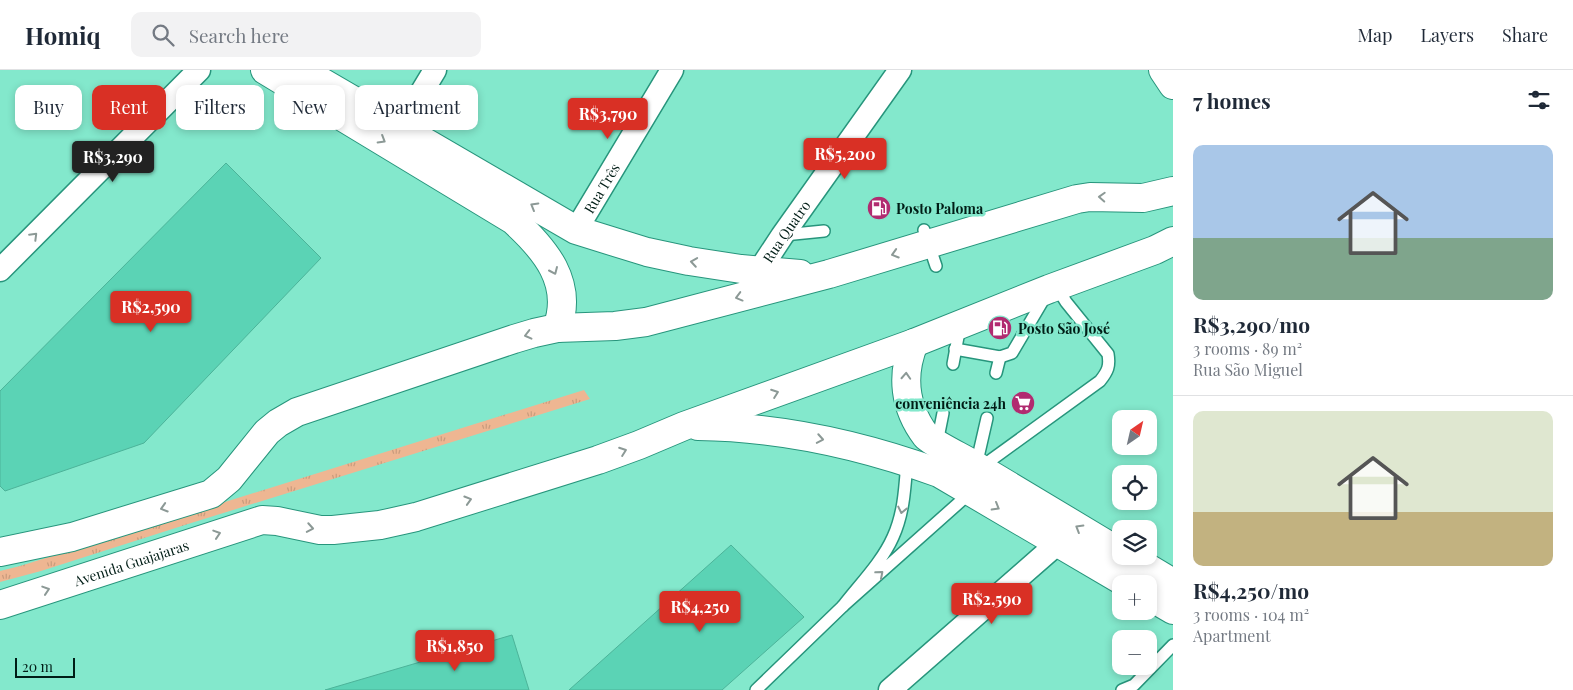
<!DOCTYPE html>
<html lang="en">
<head>
<meta charset="utf-8">
<style>
	:root { --surface:#fff; --page:#f2f2f3; --text:#1f2937; --muted:#747a83; --line:#e0e1e3; --accent:#d93025 }
	body { margin:0; font-family:"Playfair Display",serif; background:var(--page); color:var(--text); height:100vh; display:flex; flex-direction:column; font-size:19px; white-space:nowrap }
	* { box-sizing:border-box; margin:0 }
	p { font-size:16px; color:var(--muted) }
	.icon { flex:none; width:28px; height:28px; fill:none; stroke:currentColor; stroke-width:2; stroke-linecap:round; stroke-linejoin:round }
	.map { position:relative; flex:1; overflow:hidden }
	.drawer { display:flex; flex-direction:column; background:var(--surface); width:400px }
	.drawer>* { flex:none }
	.guide { position:absolute; left:15px; top:15px; width:475px; height:45px; display:flex; gap:10px }
	.needle { width:32px; rotate:34deg }
	.tools { position:absolute; left:1112px; top:340px; display:grid; gap:10px }
	.tools a { display:grid; place-items:center; width:45px; height:45px; border-radius:10px; background:var(--surface); box-shadow:0 2px 8px #0003; font-size:25px }
	.scale { position:absolute; left:15px; bottom:12px; width:60px; box-sizing:border-box; padding-left:5px; border:2px solid #001d16; border-top:0; font-size:14px; line-height:18px; white-space:nowrap; color:#001d16; -webkit-text-stroke:4px #83e8cc; paint-order:stroke }
	.price { position:absolute; translate:-50% -42px; padding:0 11px; border-radius:5px; background:var(--accent); color:#fff; font-size:16px; line-height:32px; filter:drop-shadow(0 1px 2px #0008) }
	.price::after { content:''; position:absolute; left:50%; top:30px; width:15px; height:11px; margin-left:-8px; background:inherit; clip-path:polygon(0 0,100% 0,50% 100%) }
	.price.current { background:#222; color:#fff }
	ul { padding:0; list-style:none }
	li { display:grid; align-content:center; gap:10px; height:265px; padding:0 20px }
	li+li { border-top:1px solid var(--line) }
	li span { display:grid; place-items:center; height:155px; border-radius:10px; color:#555 }
	li>.icon { margin-inline-start:auto }
	span .icon { width:90px; height:90px; fill:#fffc; stroke-width:1 }
	li b { font-size:21px }
	h2 { display:flex; justify-content:space-between; align-items:center; height:60px; padding:0 20px; font-size:21px }
	.tag { padding:0 18px; border-radius:10px; background:var(--surface); box-shadow:0 2px 8px #0003; font-size:18px; line-height:45px }
	.tag.current { background:var(--accent); color:#fff }
	header { display:flex; align-items:center; gap:30px; box-sizing:border-box; height:70px; padding:0 25px; background:var(--surface); border-bottom:1px solid var(--line) }
	header strong { font-size:24px }
	nav { display:flex; gap:28px; margin-inline-start:auto; font-size:18px }
	.search { width:350px; height:45px; background:var(--page); display:flex; align-items:center; gap:12px; box-sizing:border-box; padding:0 18px; border-radius:10px; color:var(--muted); font-size:19px }
	main { display:flex; flex:1; min-height:0 }
	.map>svg:first-child { display:block }
	.grass { fill:url(#grass-tufts) }
	.building { fill:#5bd3b5; stroke:#4cb399 }
	.lines { fill:none; stroke-linecap:round; stroke-linejoin:round }
	.service-casing { stroke:#27957c; stroke-width:14 }
	.minor-casing { stroke:#27957c; stroke-width:25 }
	.tertiary-casing { stroke:#27957c; stroke-width:30 }
	.primary-casing { stroke:#27957c; stroke-width:30 }
	.service { stroke:#fff; stroke-width:11 }
	.minor { stroke:#fff; stroke-width:22 }
	.tertiary { stroke:#fff; stroke-width:28 }
	.primary { stroke:#fff; stroke-width:28 }
	.oneway { stroke:#8c9996 }
	.labels { text-anchor:middle; dominant-baseline:central; stroke-width:5; stroke-linejoin:round; paint-order:stroke }
	.street-label { font-size:14px; fill:#001d16; stroke:#83e8cc }
	.poi-label { font-size:14px; font-weight:bold; fill:#001d16; stroke:#83e8cc; text-anchor:start }
</style>
</head>
<body>
<header>
<strong>Homiq</strong>
<div class="search"><svg class="icon" aria-label="search" viewBox="0 0 24 24"><circle cx="10" cy="10" r="6"/><path d="M15 15l6 6"/></svg>Search here</div>
<nav><a>Map</a><a>Layers</a><a>Share</a></nav>
</header>
<main>
<div class="map">
<svg width="1173" height="620" viewBox="0 0 1173 620">
	<defs>
		<pattern id="grass-tufts" width="24" height="20" patternUnits="userSpaceOnUse" patternTransform="scale(1.25)"><rect width="24" height="20" fill="#eeb692"/><path d="M3 7l-1-3M5 7V3M7 7l1-3M15 17l-1-3M17 17v-4M19 17l1-3" fill="none" stroke="#ca9c7d"/></pattern>
	</defs>
	<rect width="100%" height="100%" fill="#83e8cc"/>
	<!-- grass -->
	<polygon class="grass" points="584,320 590,329 188,454 41,501 0,512 0,501 20,496"/>
	<!-- building -->
	<g class="building">
		<polygon points="226,93 321,188 144,373 5,421 0,416 0,321"/>
		<polygon points="731,475 804,547 722,620 569,620"/>
		<polygon points="512,565 529,620 325,620"/>
	</g>
	<g class="lines">
		<!-- service casing -->
		<g class="service-casing">
			<g id="service">
				<polyline points="924,160 936,196"/>
				<polyline points="784,165 824,161"/>
				<polyline points="955,279 1000,287 1012,283 1045,227"/>
				<polyline points="953,294 960,256"/>
				<polyline points="996,303 1000,287"/>
				<polyline points="937,373 943,343"/>
				<path d="M907,391C905,417 904,443 893,467C882,492 860,514 843,536L971,422"/>
				<polyline points="976,396 987,348"/>
				<path d="M980,398L1100,311C1108,301 1110,296 1108,284L1066,232L1056,216"/>
				<polyline points="756,620 843,536"/>
				<polyline points="1122,620 1134,615 1173,575"/>
			</g>
		</g>
		<!-- minor casing -->
		<g class="minor-casing">
			<g id="minor">
				<polyline points="400,58 435,0"/>
				<path id="s1" d="M576,160L672,0"/>
				<polyline points="0,200 199,0"/>
				<path id="s2" d="M759,201L782,166L900,0"/>
				<polyline points="890,620 1058,473"/>
			</g>
		</g>
		<!-- tertiary casing -->
		<g class="tertiary-casing">
			<polyline id="tertiary" points="1163,0 1173,15"/>
		</g>
		<!-- primary casing -->
		<g class="primary-casing">
			<g id="primary">
				<path d="M265,0L513,150C545,179 574,213 557,258"/>
				<polyline points="301,0 576,160 647,182 689,191 741,199 800,204"/>
				<path d="M914,273C901,305 904,337 926,366C932,373 961,387 971,393C1021,423 1071,453 1121,483"/>
				<path d="M698,356C781,357 862,375 939,403L1128,514"/>
				<polyline points="0,482 72,467 211,424 229,409 267,362 278,353 297,342 514,269 534,263 557,258 615,256 646,252 829,204 1077,129 1090,127 1143,128 1173,121"/>
				<polyline points="1128,486 1173,513"/>
				<polyline points="1149,526 1173,540"/>
				<path id="s3" d="M0,535L262,450L277,451L320,460H333L380,455L416,447L598,390L639,375L684,356L914,273L1049,219L1155,180L1173,171"/>
			</g>
		</g>
		<!-- service -->
		<use href="#service" class="service"/>
		<!-- minor -->
		<use href="#minor" class="minor"/>
		<!-- tertiary -->
		<use href="#tertiary" class="tertiary"/>
		<!-- primary -->
		<use href="#primary" class="primary"/>
	</g>
	<!-- one-way arrows -->
	<defs><path id="oneway-chevron" d="M-2-3.5L2.5 0L-2 3.5" fill="none" stroke-width="1.6" stroke-linecap="round" stroke-linejoin="round" transform="scale(1.25)"/></defs>
	<g class="oneway">
		<use href="#oneway-chevron" transform="translate(382 70) rotate(31)"/>
		<use href="#oneway-chevron" transform="translate(1102 127) rotate(-177)"/>
		<use href="#oneway-chevron" transform="translate(534 136) rotate(-150)"/>
		<use href="#oneway-chevron" transform="translate(34 166) rotate(-45)"/>
		<use href="#oneway-chevron" transform="translate(895 184) rotate(163)"/>
		<use href="#oneway-chevron" transform="translate(694 192) rotate(-171)"/>
		<use href="#oneway-chevron" transform="translate(554 201) rotate(66)"/>
		<use href="#oneway-chevron" transform="translate(739 227) rotate(165)"/>
		<use href="#oneway-chevron" transform="translate(528 265) rotate(166)"/>
		<use href="#oneway-chevron" transform="translate(906 306) rotate(-87)"/>
		<use href="#oneway-chevron" transform="translate(775 323) rotate(-20)"/>
		<use href="#oneway-chevron" transform="translate(820 369) rotate(10)"/>
		<use href="#oneway-chevron" transform="translate(623 381) rotate(-20)"/>
		<use href="#oneway-chevron" transform="translate(468 430) rotate(-17)"/>
		<use href="#oneway-chevron" transform="translate(996 437) rotate(30)"/>
		<use href="#oneway-chevron" transform="translate(164 438) rotate(163)"/>
		<use href="#oneway-chevron" transform="translate(902 440) rotate(102)"/>
		<use href="#oneway-chevron" transform="translate(310 458) rotate(10)"/>
		<use href="#oneway-chevron" transform="translate(1079 458) rotate(-149)"/>
		<use href="#oneway-chevron" transform="translate(217 464) rotate(-18)"/>
		<use href="#oneway-chevron" transform="translate(880 504) rotate(-41)"/>
		<use href="#oneway-chevron" transform="translate(46 520) rotate(-18)"/>
	</g>
	<!-- icons -->
	<defs>
		<g id="fuel-disc" transform="scale(1.25)"><circle r="9.5" fill="#b12b70" stroke="#83e8cc"/><path d="M-5.5-6h7V0h2V4h1.3V-2.5L3-4.5l.8-.8L6-3V5H2.5V1h-1V6h-7ZM-4.2-4.7v3.2H.2V-4.7Z" fill="#fff"/></g>
		<g id="supermarket-disc" transform="scale(1.25)"><circle r="9.5" fill="#b12b70" stroke="#83e8cc"/><path d="M-6-5.5h2.5l.6 2H6L4.5 2H-2.5L-4.4-4H-6ZM-1.5 3.2a1.3 1.3 0 1 0 .1 0ZM3 3.2a1.3 1.3 0 1 0 .1 0Z" fill="#fff"/></g>
	</defs>
	<g fill-rule="evenodd">
		<use href="#fuel-disc" x="879" y="138"/>
		<use href="#fuel-disc" x="1000" y="258"/>
		<use href="#supermarket-disc" x="1023" y="333"/>
	</g>
	<g class="labels">
		<!-- street labels -->
		<g class="street-label">
			<text stroke="none"><textPath href="#s1" startOffset="49">Rua Três</textPath></text>
			<text stroke="none"><textPath href="#s2" startOffset="48">Rua Quatro</textPath></text>
			<text stroke="none"><textPath href="#s3" startOffset="138">Avenida Guajajaras</textPath></text>
		</g>
		<!-- poi labels -->
		<g class="poi-label">
			<text x="896" y="138">Posto Paloma</text>
			<text x="1018" y="258">Posto São José</text>
			<text x="1006" y="333" text-anchor="end">conveniência 24h</text>
		</g>
	</g>
</svg>
<div class="tools">
<a><svg class="needle" viewBox="-14 -14 28 28"><path d="M0-13l5 13h-10z" fill="#e53935"/><path d="M0 13l5-13h-10z" fill="#747a83"/></svg></a>
<a><svg class="icon" aria-label="locate" viewBox="0 0 24 24"><circle cx="12" cy="12" r="6"/><path d="M12 2v4M12 18v4M2 12h4M18 12h4"/></svg></a>
<a><svg class="icon" aria-label="layers" viewBox="0 0 24 24"><path d="M12 4l9 5-9 5-9-5zM3 14l9 5 9-5"/></svg></a>
<a>+</a>
<a>−</a>
</div>
<div class="scale">20 m</div>
<b class="price" style="left:608px;top:70px">R$3,790</b>
<b class="price" style="left:845px;top:110px">R$5,200</b>
<b class="price current" style="left:113px;top:113px">R$3,290</b>
<b class="price" style="left:151px;top:263px">R$2,590</b>
<b class="price" style="left:992px;top:555px">R$2,590</b>
<b class="price" style="left:700px;top:563px">R$4,250</b>
<b class="price" style="left:455px;top:602px">R$1,850</b>
<div class="guide">
<a class="tag">Buy</a>
<a class="tag current">Rent</a>
<a class="tag">Filters</a>
<a class="tag">New</a>
<a class="tag">Apartment</a>
</div>
</div>
<section class="drawer">
<h2>7 homes<svg class="icon" aria-label="filters" viewBox="0 0 24 24"><path d="M4 7h16M4 17h16"/><circle cx="9" cy="7" r="2"/><circle cx="15" cy="17" r="2"/></svg></h2>
<ul>
<li><span style="background:linear-gradient(#a9c7e8 60%,#7fa58c 0)"><svg class="icon" aria-label="home" viewBox="0 0 24 24"><path d="M3 11l9-7 9 7M6 9v11h12V9"/></svg></span><div><b>R$3,290/mo</b><p>3 rooms · 89 m²</p><p>Rua São Miguel</p></div></li>
<li><span style="background:linear-gradient(#dfe7d0 65%,#c2b280 0)"><svg class="icon" aria-label="home" viewBox="0 0 24 24"><path d="M3 11l9-7 9 7M6 9v11h12V9"/></svg></span><div><b>R$4,250/mo</b><p>3 rooms · 104 m²</p><p>Apartment</p></div></li>
</ul>
</section>
</main>
</body>
</html>
